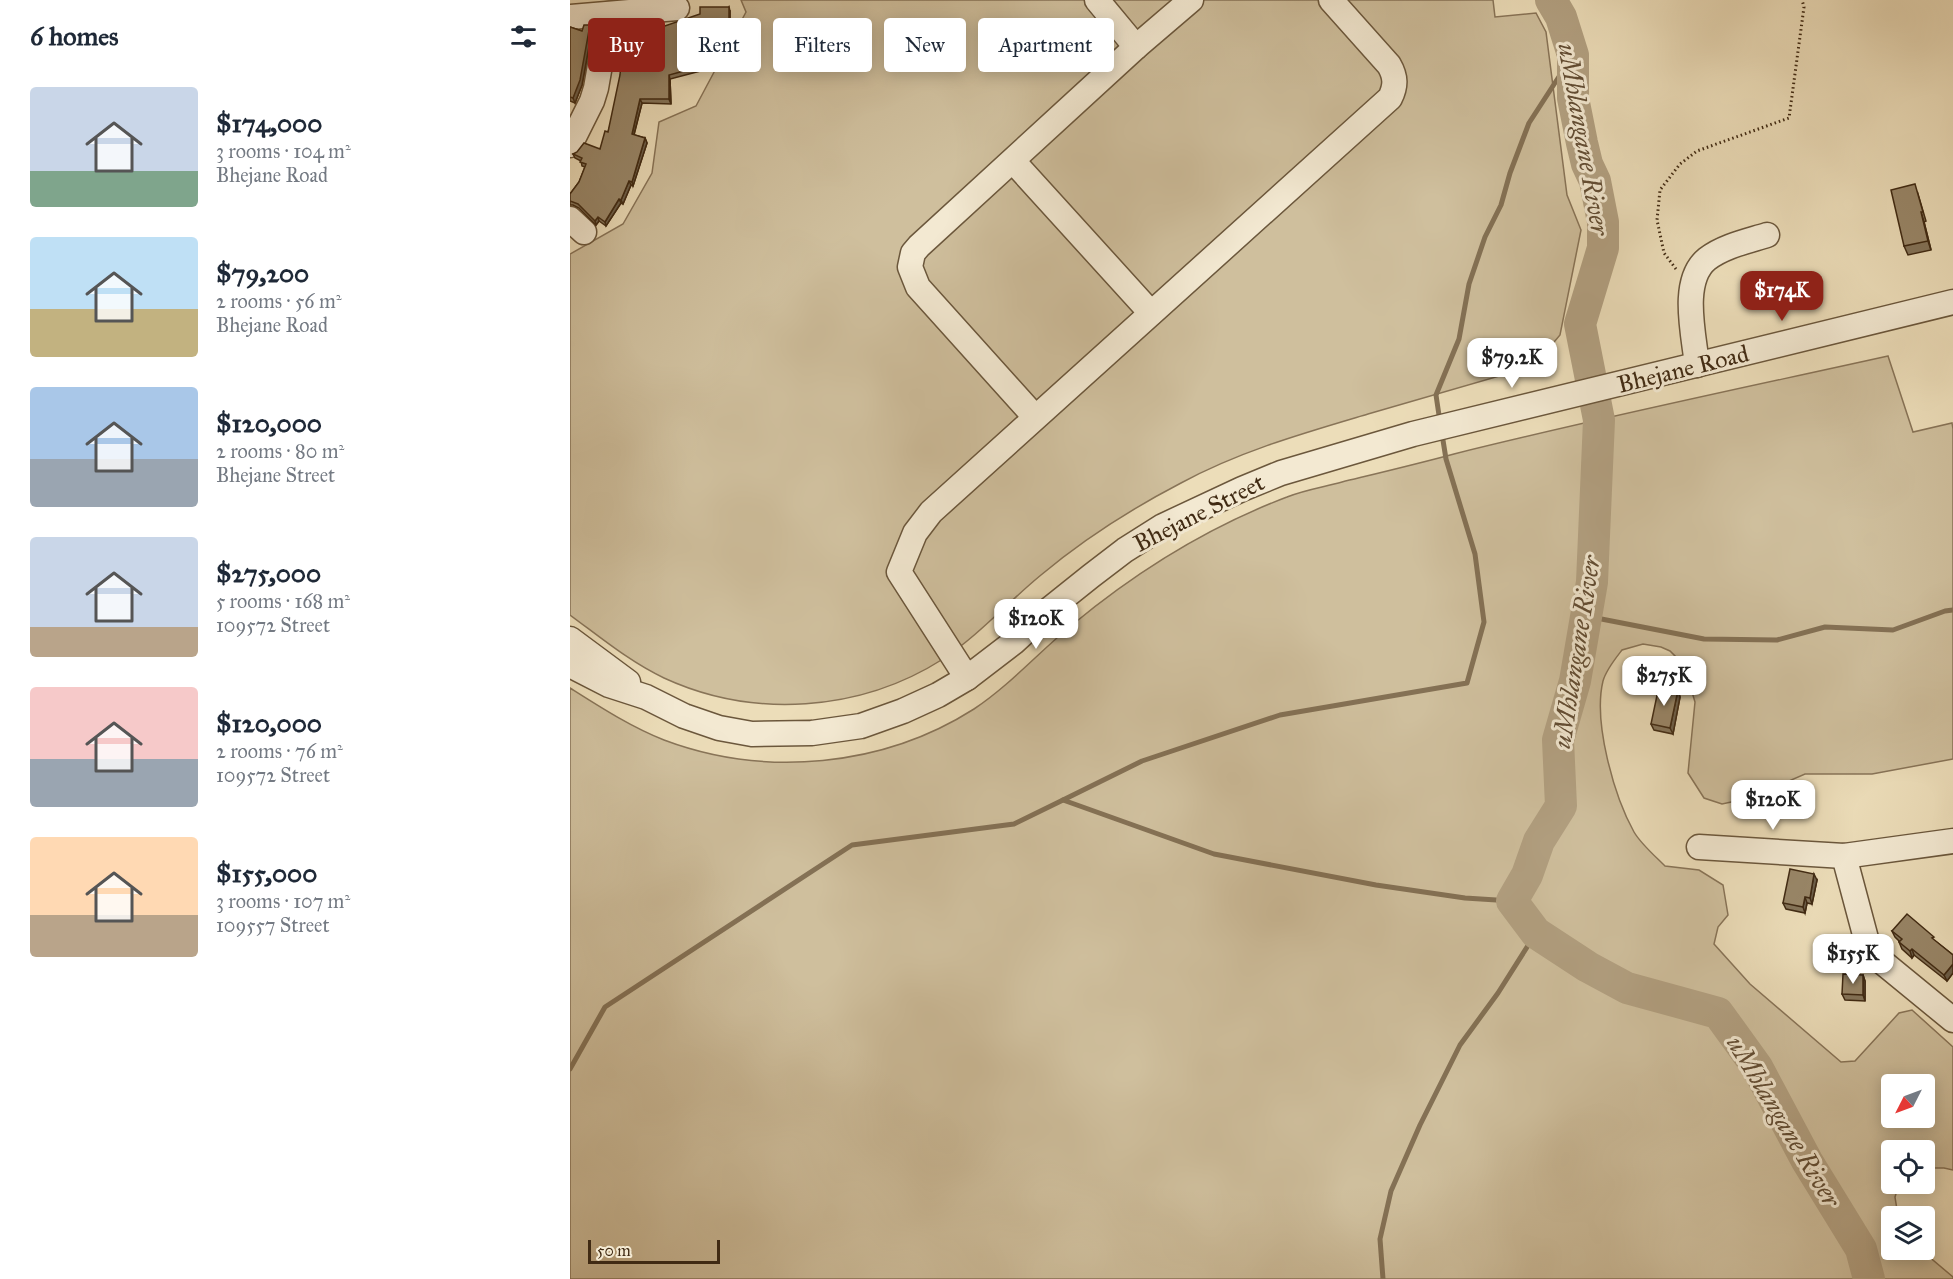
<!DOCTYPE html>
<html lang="en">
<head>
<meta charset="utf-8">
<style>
	:root { --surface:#fff; --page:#f6f6f7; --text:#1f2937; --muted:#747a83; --accent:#8f2418 }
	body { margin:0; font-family:"IM FELL Great Primer",serif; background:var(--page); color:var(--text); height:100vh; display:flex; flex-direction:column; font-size:22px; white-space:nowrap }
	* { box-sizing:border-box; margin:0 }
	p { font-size:20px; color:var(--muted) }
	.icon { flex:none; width:33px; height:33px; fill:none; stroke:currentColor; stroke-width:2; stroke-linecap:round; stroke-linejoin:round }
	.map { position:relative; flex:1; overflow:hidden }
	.side { display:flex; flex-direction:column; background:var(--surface); width:570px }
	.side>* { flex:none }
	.hud { position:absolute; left:18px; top:18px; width:570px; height:54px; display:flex; gap:12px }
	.needle { width:39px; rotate:228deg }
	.buttons { position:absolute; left:1311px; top:1074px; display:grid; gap:12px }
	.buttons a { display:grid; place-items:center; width:54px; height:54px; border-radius:6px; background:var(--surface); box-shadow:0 3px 15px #0003; font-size:30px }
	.scale { position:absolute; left:18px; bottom:15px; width:132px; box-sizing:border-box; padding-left:6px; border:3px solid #402a13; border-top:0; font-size:16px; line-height:21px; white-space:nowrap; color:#402a13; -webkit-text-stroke:4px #f3e9d2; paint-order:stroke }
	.price { position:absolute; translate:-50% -51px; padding:0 14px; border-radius:12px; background:#fff; color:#222; font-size:20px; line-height:39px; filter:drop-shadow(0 2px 3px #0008) }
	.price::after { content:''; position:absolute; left:50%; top:36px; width:18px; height:14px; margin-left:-9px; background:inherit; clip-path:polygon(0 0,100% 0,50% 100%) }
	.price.current { background:var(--accent); color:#fff }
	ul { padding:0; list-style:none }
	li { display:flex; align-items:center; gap:18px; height:150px; padding:0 30px }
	li span { display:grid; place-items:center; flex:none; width:168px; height:120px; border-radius:6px; color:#555 }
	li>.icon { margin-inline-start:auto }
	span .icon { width:72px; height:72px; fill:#fffc; stroke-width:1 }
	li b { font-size:26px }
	h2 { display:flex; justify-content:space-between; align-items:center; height:72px; padding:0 30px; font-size:26px }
	.chip { padding:0 21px; border-radius:6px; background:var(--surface); box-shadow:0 3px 15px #0003; font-size:21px; line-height:54px }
	.chip.current { background:var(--accent); color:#fff }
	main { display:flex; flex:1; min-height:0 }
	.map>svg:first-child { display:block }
	.green { fill:#cfbf9d; stroke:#887458; stroke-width:1.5; fill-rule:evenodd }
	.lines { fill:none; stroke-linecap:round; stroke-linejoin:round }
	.stream { stroke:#847155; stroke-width:5 }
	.river { stroke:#b2a081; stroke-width:32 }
	.minor-casing { stroke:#6b573c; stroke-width:27 }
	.path { stroke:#402a13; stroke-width:3; stroke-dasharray:1.5 3; stroke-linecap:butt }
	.minor { stroke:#f3e9d2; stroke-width:24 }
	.wall { fill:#84745a; stroke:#402a13; stroke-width:1.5 }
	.shaded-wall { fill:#6b5e4a; stroke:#402a13; stroke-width:1.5 }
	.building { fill:#998769; stroke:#402a13; stroke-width:1.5 }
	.labels { text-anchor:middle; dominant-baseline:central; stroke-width:6; stroke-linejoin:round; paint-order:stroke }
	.street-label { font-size:24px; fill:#402a13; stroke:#f3e9d2 }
	.water-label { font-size:26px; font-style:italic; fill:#624d34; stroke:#f3e9d2 }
</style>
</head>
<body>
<main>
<section class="side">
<h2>6 homes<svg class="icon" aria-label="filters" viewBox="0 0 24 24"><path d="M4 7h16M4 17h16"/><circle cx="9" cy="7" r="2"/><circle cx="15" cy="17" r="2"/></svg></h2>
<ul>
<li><span style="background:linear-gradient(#c9d6e8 70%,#7fa58c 0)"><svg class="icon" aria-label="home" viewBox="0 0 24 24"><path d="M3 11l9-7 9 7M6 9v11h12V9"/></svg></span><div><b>$174,000</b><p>3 rooms · 104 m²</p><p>Bhejane Road</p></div></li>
<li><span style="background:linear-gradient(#bfe0f5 60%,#c2b280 0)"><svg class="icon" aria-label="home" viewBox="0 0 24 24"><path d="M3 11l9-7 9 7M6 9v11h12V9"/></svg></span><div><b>$79,200</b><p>2 rooms · 56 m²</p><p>Bhejane Road</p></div></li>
<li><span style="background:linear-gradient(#a9c7e8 60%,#9aa5b1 0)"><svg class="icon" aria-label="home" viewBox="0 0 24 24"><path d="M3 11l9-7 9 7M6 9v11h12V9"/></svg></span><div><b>$120,000</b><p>2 rooms · 80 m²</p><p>Bhejane Street</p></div></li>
<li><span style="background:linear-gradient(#c9d6e8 75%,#b9a48a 0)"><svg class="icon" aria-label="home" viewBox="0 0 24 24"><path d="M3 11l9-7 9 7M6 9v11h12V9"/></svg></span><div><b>$275,000</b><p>5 rooms · 168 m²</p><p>109572 Street</p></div></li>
<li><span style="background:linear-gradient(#f6c9c9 60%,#9aa5b1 0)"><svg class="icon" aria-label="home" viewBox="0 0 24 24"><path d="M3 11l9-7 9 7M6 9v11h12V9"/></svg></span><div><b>$120,000</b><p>2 rooms · 76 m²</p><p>109572 Street</p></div></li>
<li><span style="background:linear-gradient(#ffd9b3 65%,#b9a48a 0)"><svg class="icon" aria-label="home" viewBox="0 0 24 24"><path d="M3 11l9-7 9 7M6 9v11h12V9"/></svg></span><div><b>$155,000</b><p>3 rooms · 107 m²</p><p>109557 Street</p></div></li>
</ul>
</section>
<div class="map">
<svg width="1383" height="1279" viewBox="0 0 1383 1279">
	<rect width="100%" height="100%" fill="#ecddb9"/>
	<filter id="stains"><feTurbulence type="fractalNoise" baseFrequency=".00333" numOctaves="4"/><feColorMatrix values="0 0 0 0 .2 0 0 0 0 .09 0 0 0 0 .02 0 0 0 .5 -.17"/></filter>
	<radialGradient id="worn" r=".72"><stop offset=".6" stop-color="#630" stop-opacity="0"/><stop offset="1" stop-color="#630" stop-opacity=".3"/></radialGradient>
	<!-- green -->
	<g class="green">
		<path d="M171,0H923L925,17L966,13L976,32L997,195L1011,230L990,335L964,366C908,382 853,398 798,414C734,433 670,451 611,483C561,509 514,539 471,575C438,602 409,635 373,659C290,712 183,719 94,678C60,662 30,637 0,615V254L53,224L82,173L89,122L126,106L176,12Z"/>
		<path d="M1318,356L1343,432L1382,423L1383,429V759L1302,774H1235L1180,798L1152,804L1134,798L1118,773L1125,702L1114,665L1100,651L1091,647L1073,644L1052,650C1045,659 1036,670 1033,681C1023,722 1044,796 1064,832C1071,844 1085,856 1095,866L1129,870L1153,885L1158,915L1148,927L1144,944L1180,984L1271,1062L1285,1061L1329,1013L1342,1010L1383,1047V1170L1374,1168H1355L1354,1150H1322V1184H1329L1325,1197L1328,1216H1322V1250H1351L1383,1277V1279H0V688C30,707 61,727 94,740C195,778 313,767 404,709C440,685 469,652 502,625C567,571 638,527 717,497C734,490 754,487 772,482C809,473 847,464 884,454C1028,418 1173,388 1318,356ZM1322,1084H1354V1118H1322Z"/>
	</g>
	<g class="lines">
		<!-- stream -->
		<g class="stream">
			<polyline points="870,422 866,395 889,339 899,284 915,237 931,205 940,173 959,123 1003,55"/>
			<polyline points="1016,616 1134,639 1207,640 1255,627 1323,630 1375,611 1383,610"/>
			<polyline points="493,800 572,761 710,715 897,683 914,622 905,554 876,459 872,434"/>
			<polyline points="0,1069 35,1007 282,845 444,824 493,800 644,854 806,885 895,898 942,901"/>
			<polyline points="813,1279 810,1239 821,1191 850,1125 890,1045 928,993 966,933"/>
		</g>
		<!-- river -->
		<polyline class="river" points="981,0 991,17 1003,55 1003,98 1012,143 1017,164 1025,181 1033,222 1033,248 1010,324 1029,420 1022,582 1005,681 988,740 991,806 969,841 957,875 942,901 966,933 1018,967 1057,988 1148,1013 1187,1067 1237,1161 1291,1249 1299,1279"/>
		<!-- minor casing -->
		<g class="minor-casing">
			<g id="minor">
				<polyline points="527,0 566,47"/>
				<polyline points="0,17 107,8"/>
				<polyline points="0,145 22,101 26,88 39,14"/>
				<polyline points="443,161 581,313"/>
				<polyline points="0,219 14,232"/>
				<path d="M1127,365C1124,335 1110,281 1137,259C1154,246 1178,241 1197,235"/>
				<polyline points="465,417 348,287 340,267 343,253 349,246 566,47 621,0"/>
				<polyline points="0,639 58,682"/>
				<polyline points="0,665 39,685 76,697 114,716 149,728 182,734 242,733 291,726 333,711 368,695 397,678 444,642 481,608 521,576 555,550 593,526 672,489 711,473 843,434 1383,302"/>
				<path d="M397,678L329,572L345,533L361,512L820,98C826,86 826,77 819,65L761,0"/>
				<polyline points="1129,847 1274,856 1383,841"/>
				<polyline points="1274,856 1298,946 1311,961 1383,1020"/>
			</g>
		</g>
		<!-- path -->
		<polyline class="path" points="1106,269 1094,253 1087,220 1090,190 1110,164 1127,151 1219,118 1234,7 1232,0"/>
		<!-- minor -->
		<use href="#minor" class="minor"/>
	</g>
	<!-- wall -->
	<g class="wall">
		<polygon points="160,11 160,24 134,70 100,79 101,104 72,103 64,135 75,138 77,143 63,186 61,185 53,204 51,203 36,226 29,221 26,225 9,208 3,205 0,205 0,194 9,182 15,167 12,166 11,161 5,158 3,154 30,149 38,132 74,23 90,28"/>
		<polygon points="0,27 12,31 22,30 12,85 5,103 0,101"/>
		<polygon points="1348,194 1356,221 1354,222 1361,250 1338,255 1334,246"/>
		<polygon points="1108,690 1110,697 1103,734 1084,730 1081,724"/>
		<polygon points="1247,880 1242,904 1237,903 1235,913 1216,909 1213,903"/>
		<polygon points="1322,931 1365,941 1383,955 1383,973 1377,981 1344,955 1342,958 1332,949 1329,942 1330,942 1325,937"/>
		<polygon points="1293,975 1295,981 1295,1001 1275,1000 1272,994"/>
	</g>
	<!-- shaded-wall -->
	<g class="shaded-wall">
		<polygon points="159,7 160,11 160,24 134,70 132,66"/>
		<polygon points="20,25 22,30 12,85 5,103 3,98"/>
		<polygon points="99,75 100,79 101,104 99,99"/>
		<polygon points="70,99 72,103 63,138 62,134"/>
		<polygon points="75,138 77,143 63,186 62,182"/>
		<polygon points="59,181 61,185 53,204 51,200"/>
		<polygon points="49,199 51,203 36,226 35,222"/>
		<polygon points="1351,212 1354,222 1361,250 1358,241"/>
		<polygon points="28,217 29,221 26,225 25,221"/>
		<polygon points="1108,690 1110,697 1103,734 1100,728"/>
		<polygon points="1244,874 1247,880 1242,904 1240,898"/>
		<polygon points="1235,897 1237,903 1235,913 1233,907"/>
		<polygon points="1342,949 1344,955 1342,958 1340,951"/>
		<polygon points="1383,964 1383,973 1377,981 1374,975"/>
		<polygon points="1293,975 1295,981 1295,1001 1293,995"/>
	</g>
	<!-- building -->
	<g class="building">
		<polygon points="130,7 159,7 159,20 132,66 99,75 99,99 70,99 62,134 75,138 62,182 59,181 51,200 49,199 35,222 28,217 25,221 8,204 0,201 0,194 9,182 16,164 10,162 12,158 3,154 7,152 14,143 30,149 35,131 38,132 50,75 55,22 73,21 74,23 89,23 89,28 130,14"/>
		<polygon points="14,25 20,25 10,80 3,98 0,97 0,27 12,31"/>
		<polygon points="1345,184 1353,212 1351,212 1358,241 1334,246 1321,190"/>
		<polygon points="1089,686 1108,690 1100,728 1081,724"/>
		<polygon points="1220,869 1244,874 1240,898 1235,897 1233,907 1213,903"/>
		<polygon points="1337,914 1364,937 1362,938 1383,955 1383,964 1374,975 1342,949 1340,951 1329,942 1332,939 1322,931"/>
		<polygon points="1273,974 1293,975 1293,995 1272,994"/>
	</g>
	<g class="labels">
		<!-- street labels -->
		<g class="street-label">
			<text transform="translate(1113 369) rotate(-14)">Bhejane Road</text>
			<text transform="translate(629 513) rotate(-27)">Bhejane Street</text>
		</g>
		<!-- water labels -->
		<g class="water-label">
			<text transform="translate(1014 139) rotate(80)">uMhlangane River</text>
			<text transform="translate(1006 652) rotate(-81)">uMhlangane River</text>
			<text transform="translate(1214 1121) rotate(59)">uMhlangane River</text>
		</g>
	</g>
	<rect width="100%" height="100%" filter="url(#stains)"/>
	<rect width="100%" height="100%" fill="url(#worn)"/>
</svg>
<div class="buttons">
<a><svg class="needle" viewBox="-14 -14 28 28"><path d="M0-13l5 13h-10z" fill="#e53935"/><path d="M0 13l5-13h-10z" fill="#747a83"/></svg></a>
<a><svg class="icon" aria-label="locate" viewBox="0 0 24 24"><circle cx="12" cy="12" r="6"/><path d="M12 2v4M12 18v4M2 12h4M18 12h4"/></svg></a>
<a><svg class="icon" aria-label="layers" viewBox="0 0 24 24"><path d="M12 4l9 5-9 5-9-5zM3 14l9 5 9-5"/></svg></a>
</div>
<div class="scale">50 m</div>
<b class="price current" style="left:1212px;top:322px">$174K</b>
<b class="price" style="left:942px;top:389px">$79.2K</b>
<b class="price" style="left:466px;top:650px">$120K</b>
<b class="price" style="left:1094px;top:707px">$275K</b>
<b class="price" style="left:1203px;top:831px">$120K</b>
<b class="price" style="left:1283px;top:985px">$155K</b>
<div class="hud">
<a class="chip current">Buy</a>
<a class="chip">Rent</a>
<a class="chip">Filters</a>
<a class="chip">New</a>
<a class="chip">Apartment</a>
</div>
</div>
</main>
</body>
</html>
